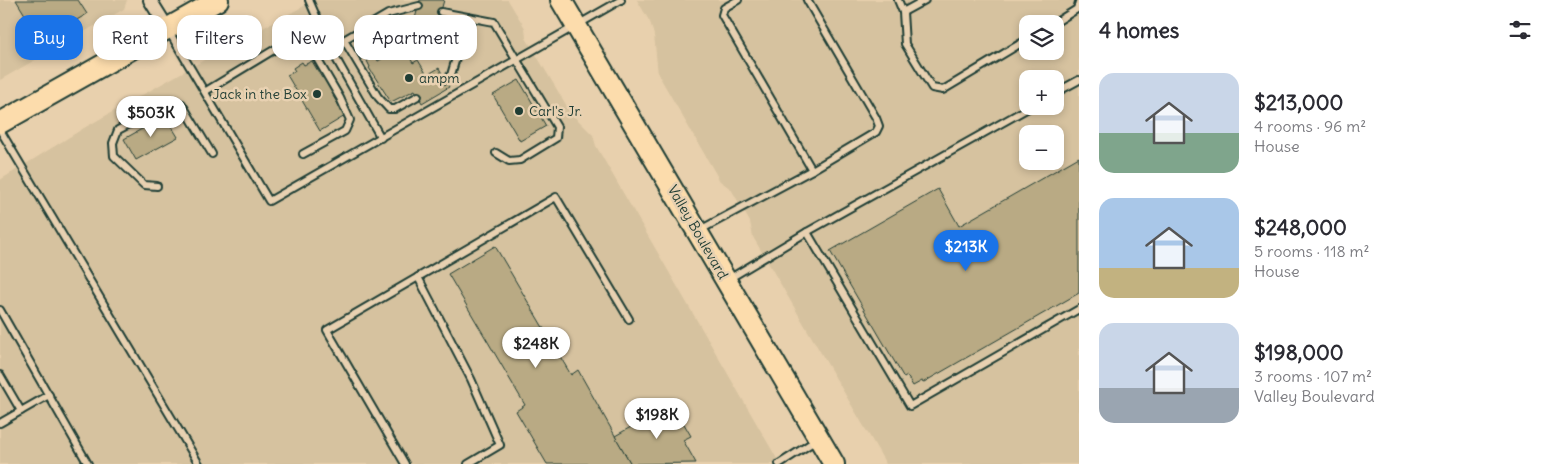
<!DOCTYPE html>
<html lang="en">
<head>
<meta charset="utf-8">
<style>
	:root { --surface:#fff; --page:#f2f2f3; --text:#2b2b33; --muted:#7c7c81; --accent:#1a73e8 }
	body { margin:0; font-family:Delius,sans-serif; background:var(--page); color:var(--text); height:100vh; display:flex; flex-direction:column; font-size:19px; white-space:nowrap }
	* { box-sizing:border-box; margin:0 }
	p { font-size:16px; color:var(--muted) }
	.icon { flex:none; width:28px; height:28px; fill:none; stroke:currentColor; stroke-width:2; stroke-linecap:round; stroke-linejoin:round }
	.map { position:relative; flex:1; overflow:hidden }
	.details { display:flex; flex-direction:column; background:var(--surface); width:475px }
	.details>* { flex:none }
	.guide { position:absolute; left:15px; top:15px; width:475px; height:45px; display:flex; gap:10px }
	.controls { position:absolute; left:1019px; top:15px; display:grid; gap:10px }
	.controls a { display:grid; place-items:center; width:45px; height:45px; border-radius:10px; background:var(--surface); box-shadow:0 2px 8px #0003; font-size:25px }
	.price { position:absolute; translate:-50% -42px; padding:0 11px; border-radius:18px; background:#fff; color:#222; font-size:16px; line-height:32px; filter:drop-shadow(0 1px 2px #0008) }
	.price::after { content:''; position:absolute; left:50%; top:30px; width:15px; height:11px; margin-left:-8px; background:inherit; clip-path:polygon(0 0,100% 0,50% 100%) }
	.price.on { background:var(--accent); color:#fff }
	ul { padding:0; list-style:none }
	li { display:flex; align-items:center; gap:15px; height:125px; padding:0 20px }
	li span { display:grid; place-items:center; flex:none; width:140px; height:100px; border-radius:15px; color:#555 }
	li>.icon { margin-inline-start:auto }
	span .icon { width:60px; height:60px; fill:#fffc; stroke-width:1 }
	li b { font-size:21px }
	h2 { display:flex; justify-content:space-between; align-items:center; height:60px; padding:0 20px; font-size:21px }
	.pill { padding:0 18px; border-radius:15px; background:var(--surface); box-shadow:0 2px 8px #0003; font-size:18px; line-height:45px }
	.pill.on { background:var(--accent); color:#fff }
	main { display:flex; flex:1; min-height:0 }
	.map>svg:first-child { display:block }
	.built { fill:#d6c29f; fill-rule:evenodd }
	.building { fill:#b9aa84; stroke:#1f3d34 }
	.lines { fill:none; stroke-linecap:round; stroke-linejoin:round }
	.service-casing { stroke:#1f3d34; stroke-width:10 }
	.minor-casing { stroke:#1f3d34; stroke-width:16 }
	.primary-casing { stroke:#1f3d34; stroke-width:24 }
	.service { stroke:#e8d1b1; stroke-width:6 }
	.minor { stroke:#e8d1b1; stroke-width:12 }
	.primary { stroke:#fcdcac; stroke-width:20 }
	.poi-dot { fill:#1f3d34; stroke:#e8d1b1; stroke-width:2 }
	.labels { text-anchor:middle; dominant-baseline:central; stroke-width:5; stroke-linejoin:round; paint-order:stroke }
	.poi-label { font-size:14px; fill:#1f3d34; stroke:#e8d1b1; text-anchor:start }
	.street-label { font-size:14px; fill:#1f3d34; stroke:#e8d1b1 }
</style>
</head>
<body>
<main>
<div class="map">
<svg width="1079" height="464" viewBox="0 0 1079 464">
	<rect width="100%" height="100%" fill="#e8d0ad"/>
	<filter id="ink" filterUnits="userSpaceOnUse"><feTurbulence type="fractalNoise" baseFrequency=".02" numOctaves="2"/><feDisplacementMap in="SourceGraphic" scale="10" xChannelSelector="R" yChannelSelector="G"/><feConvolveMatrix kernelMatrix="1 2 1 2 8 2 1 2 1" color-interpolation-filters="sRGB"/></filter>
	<g filter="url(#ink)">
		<!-- built -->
		<g class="built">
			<polygon points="0,0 127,0 124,9 0,80"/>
			<polygon points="315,0 508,0 525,28 526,38 571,113 593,135 596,146 780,464 0,464 0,180 84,128 211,56"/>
			<path d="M637,0H1079V464H886L753,237L750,222L731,189L720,181L658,74L654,35L650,22ZM1028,24H1055V51H1028ZM1028,79H1055V106H1028ZM1028,134H1055V161H1028Z"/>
		</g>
		<!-- building -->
		<g class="building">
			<polygon points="16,0 78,0 87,14 41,41"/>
			<polygon points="420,0 444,0 435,32 413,26"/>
			<polygon points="398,50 407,52 413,63 418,60 427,75 439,68 449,87 422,103 415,90 391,102 369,68 370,67 367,61 376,56 378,61"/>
			<polygon points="312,61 322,78 330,73 341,91 333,96 345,116 320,131 287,75 295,71 293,68 302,62 304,65"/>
			<polygon points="519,80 546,126 520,141 493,95"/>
			<polygon points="165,116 178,137 136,160 124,139"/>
			<polygon points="1079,157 1079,293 924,382 922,381 913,386 907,376 904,378 830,251 938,189 959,226"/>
			<polygon points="495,246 571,375 578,370 631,464 547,464 516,411 525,405 448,274"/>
			<polygon points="666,407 670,414 676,410 691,436 683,440 696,463 631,464 615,436"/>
		</g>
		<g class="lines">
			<!-- service casing -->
			<g class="service-casing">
				<g id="service">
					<polyline points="309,0 330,48 381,138"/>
					<polyline points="807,0 876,118 879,126 876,132 812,170"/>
					<polyline points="898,0 903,12 905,44 932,88 943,90 1028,39"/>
					<polyline points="441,12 494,22 557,127 556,138 520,160 509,161 496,153"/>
					<polyline points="903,12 925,0"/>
					<polyline points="1053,24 1077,9 1079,2"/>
					<polyline points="168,30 269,201 621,0"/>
					<polyline points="302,33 340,98 350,120 345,131 303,154"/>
					<polyline points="344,40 378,97 389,109 395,109 418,96"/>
					<polyline points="330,48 388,14 419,6"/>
					<polyline points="445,80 451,75 468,17"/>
					<polyline points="206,91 320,22"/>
					<polyline points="1055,93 1079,80"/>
					<polyline points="0,130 199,464"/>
					<polyline points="157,186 144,185 114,156 113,143 118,130 171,102 182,104 212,154"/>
					<polyline points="700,230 812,170 722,15 724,8 738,0"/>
					<polyline points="807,232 910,406 1079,309"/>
					<polyline points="418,277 471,379 500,445 468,464"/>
					<polyline points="727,280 807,232 1032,106"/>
					<polyline points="0,310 88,464"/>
					<polyline points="0,375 21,411 49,395"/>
					<polyline points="0,423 21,411"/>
					<polyline points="405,464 327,330 556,197 629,319"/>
					<polyline points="779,464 818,439"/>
				</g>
			</g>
			<!-- minor casing -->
			<g class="minor-casing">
				<polyline id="minor" points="150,0 168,29"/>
			</g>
			<!-- primary casing -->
			<g class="primary-casing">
				<g id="primary">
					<polyline points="561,0 834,464"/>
					<polyline points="0,123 218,0"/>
				</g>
			</g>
			<!-- service -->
			<use href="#service" class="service"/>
			<!-- minor -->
			<use href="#minor" class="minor"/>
			<!-- primary -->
			<use href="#primary" class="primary"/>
		</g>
	</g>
	<!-- markers -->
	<g class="poi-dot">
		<circle cx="409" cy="78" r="5"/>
		<circle cx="317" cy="94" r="5"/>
		<circle cx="519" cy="111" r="5"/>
	</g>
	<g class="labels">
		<!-- poi labels -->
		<g class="poi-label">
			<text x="419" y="78">ampm</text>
			<text x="307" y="94" text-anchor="end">Jack in the Box</text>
			<text x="529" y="111">Carl's Jr.</text>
		</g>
		<!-- street labels -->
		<g class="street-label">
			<text transform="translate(698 232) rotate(60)">Valley Boulevard</text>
		</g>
	</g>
</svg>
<div class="controls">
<a><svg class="icon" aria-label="layers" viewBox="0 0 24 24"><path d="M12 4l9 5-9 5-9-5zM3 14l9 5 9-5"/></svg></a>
<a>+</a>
<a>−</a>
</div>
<b class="price" style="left:151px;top:138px">$503K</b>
<b class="price on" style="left:966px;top:272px">$213K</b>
<b class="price" style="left:536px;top:369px">$248K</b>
<b class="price" style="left:657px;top:440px">$198K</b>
<div class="guide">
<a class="pill on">Buy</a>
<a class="pill">Rent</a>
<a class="pill">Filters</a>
<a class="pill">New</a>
<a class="pill">Apartment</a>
</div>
</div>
<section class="details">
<h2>4 homes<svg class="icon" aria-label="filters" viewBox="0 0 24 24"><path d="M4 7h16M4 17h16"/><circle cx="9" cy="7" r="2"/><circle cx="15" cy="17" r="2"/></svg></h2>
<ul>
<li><span style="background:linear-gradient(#c9d6e8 60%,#7fa58c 0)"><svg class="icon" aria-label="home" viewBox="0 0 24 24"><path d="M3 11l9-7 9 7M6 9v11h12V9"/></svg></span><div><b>$213,000</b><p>4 rooms · 96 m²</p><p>House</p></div></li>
<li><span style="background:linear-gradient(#a9c7e8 70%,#c2b280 0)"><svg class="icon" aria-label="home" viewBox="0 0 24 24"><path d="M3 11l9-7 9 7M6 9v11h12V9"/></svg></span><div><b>$248,000</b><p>5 rooms · 118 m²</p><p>House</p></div></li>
<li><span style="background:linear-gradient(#c9d6e8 65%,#9aa5b1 0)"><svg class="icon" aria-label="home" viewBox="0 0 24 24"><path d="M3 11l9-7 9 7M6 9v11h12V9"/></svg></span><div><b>$198,000</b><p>3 rooms · 107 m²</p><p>Valley Boulevard</p></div></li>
</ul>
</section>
</main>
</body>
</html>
